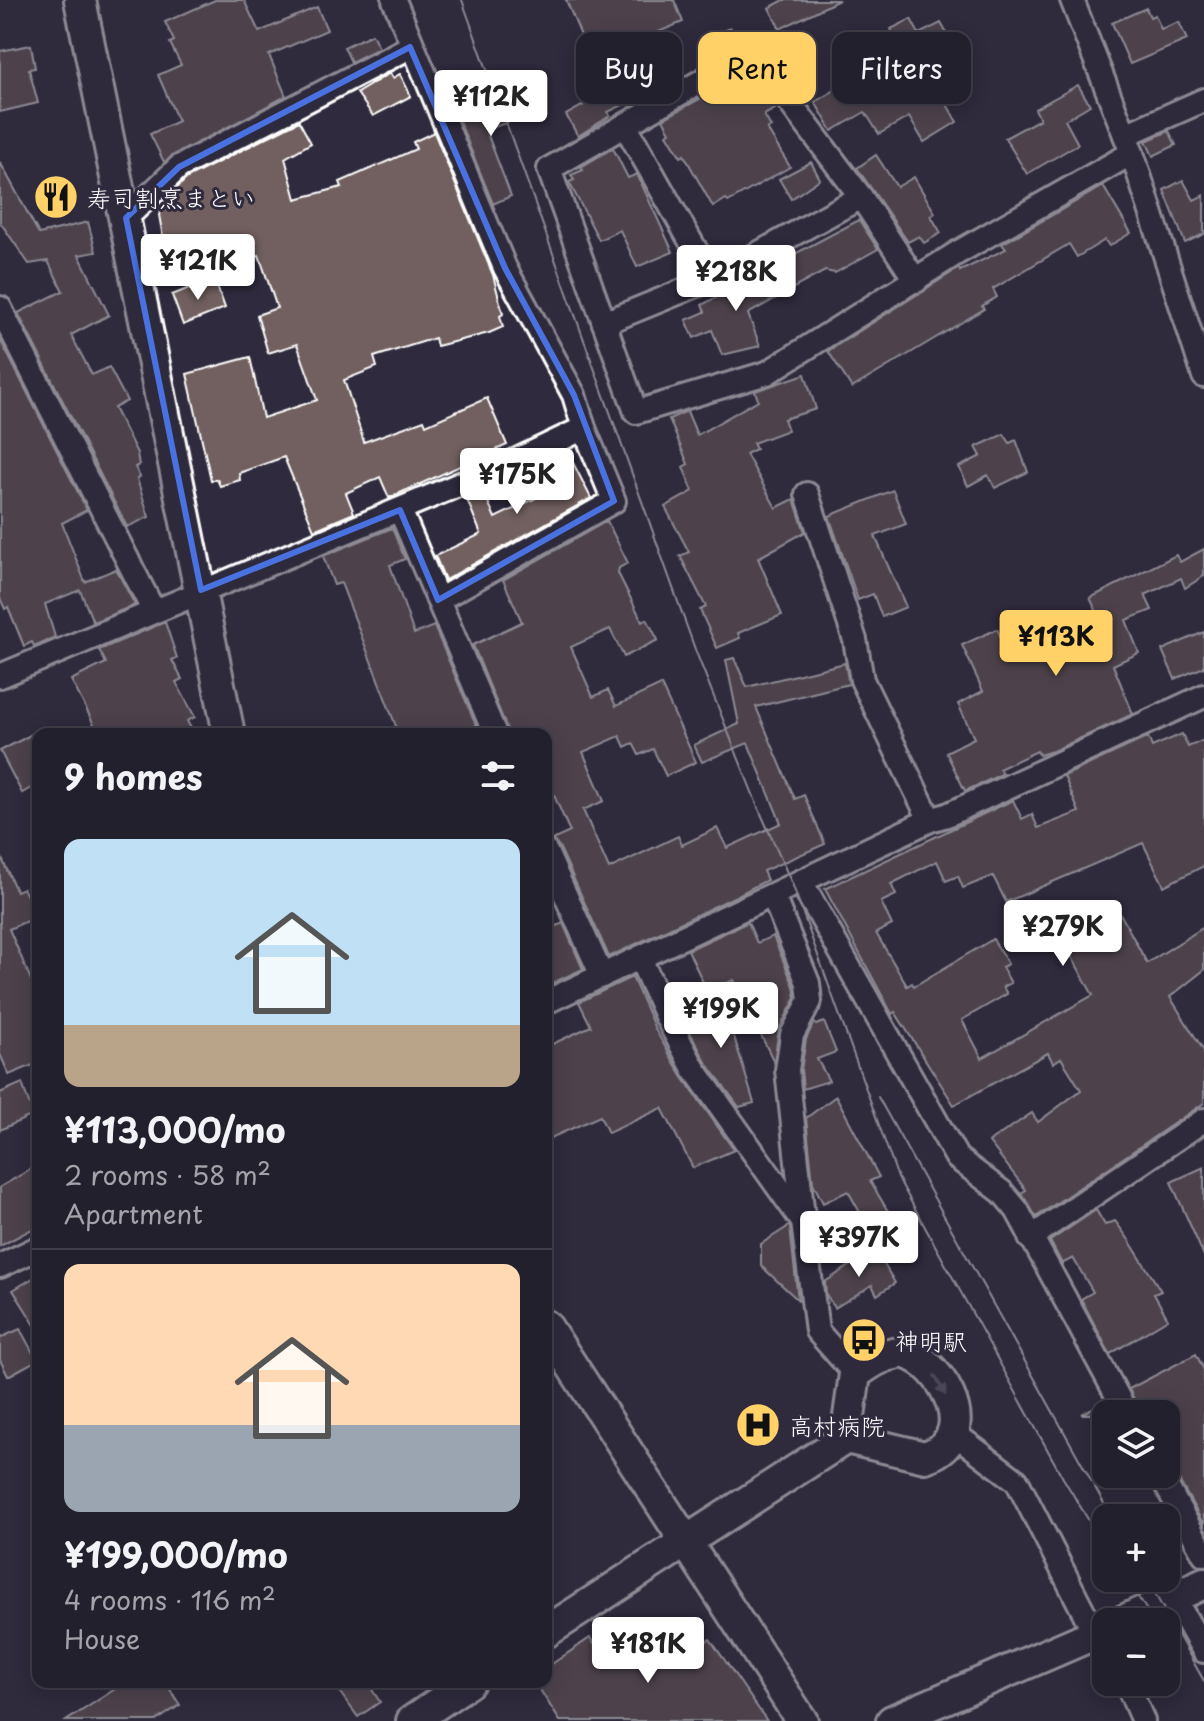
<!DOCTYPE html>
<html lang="en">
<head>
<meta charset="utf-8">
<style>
	:root { --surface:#23202e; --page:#2f2d3a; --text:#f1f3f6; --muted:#a3a3aa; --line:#403e4a; --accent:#ffd166 }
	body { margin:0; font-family:"Playpen Sans","Klee One",sans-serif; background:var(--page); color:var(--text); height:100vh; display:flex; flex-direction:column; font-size:30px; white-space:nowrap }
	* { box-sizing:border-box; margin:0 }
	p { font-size:26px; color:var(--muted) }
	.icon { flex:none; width:44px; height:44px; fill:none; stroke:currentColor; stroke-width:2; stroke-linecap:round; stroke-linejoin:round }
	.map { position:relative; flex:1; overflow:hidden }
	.sheet { position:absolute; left:32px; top:728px; width:520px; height:960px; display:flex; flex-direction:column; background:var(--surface); border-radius:16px; box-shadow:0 4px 20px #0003,0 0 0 2px var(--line) }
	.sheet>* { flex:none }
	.top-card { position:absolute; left:576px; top:32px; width:508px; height:72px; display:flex; gap:16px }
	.controls { position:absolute; left:1092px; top:1400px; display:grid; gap:16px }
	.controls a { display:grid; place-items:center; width:88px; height:88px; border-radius:16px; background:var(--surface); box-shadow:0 4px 20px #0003,0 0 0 2px var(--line); font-size:40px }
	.price { position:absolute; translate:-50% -68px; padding:0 18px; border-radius:8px; background:#fff; color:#222; font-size:26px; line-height:52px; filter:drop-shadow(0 2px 4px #0008) }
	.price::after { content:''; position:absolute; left:50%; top:48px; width:24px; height:18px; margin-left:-12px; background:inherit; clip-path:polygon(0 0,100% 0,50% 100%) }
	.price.on { background:var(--accent); color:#111 }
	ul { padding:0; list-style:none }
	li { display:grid; align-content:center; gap:16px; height:424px; padding:0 32px }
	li+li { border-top:2px solid var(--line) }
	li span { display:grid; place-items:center; height:248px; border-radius:16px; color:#555 }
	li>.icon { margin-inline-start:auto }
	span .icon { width:144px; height:144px; fill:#fffc; stroke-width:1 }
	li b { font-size:34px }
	h2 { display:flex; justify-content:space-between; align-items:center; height:96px; padding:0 32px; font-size:34px }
	.tag { padding:0 28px; border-radius:16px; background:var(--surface); box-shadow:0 4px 20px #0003,0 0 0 2px var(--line); font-size:28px; line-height:72px }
	.tag.on { background:var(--accent); color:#111 }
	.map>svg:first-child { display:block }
	.building { fill:#71605e; stroke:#fff; stroke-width:2 }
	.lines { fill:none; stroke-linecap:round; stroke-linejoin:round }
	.street-casing { stroke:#fff; stroke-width:28 }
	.secondary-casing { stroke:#fff; stroke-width:36 }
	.street { stroke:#2f2a3d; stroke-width:22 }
	.secondary { stroke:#2f2a3d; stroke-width:30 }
	.tram { stroke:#fff; stroke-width:2 }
	.oneway { fill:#6d6a77 }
	.marked { fill:none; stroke:#4a71e0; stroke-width:6; stroke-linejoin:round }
	.labels { text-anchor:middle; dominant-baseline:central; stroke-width:6; stroke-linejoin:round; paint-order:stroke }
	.poi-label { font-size:24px; fill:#fff; stroke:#2f2a3d; text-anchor:start }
</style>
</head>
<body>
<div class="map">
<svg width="1204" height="1721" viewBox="0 0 1204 1721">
	<rect width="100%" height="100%" fill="#2f2a3d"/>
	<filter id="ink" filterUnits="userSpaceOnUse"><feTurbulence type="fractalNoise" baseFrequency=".0125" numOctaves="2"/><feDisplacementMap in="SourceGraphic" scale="16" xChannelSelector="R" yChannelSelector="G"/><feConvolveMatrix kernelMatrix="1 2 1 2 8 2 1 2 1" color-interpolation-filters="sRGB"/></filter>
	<g filter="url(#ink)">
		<!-- building -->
		<g class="building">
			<polygon points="215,0 244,0 259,32 317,7 327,30 269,55 286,96 164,162 150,134 178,121 158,75 181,65 170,43 174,41 165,22"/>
			<polygon points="566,0 674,0 683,22 651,35 675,80 608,112 610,116 578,136 566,115 605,93"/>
			<polygon points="784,0 839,0 780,29 769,8"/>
			<polygon points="1146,8 1150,17 1155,15 1161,29 1179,22 1187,40 1130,64 1112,23"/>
			<polygon points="911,19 919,34 941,23 950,39 920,57 957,122 924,142 909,117 879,134 865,112 832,131 815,102 848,82 852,88 884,69 877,58 899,46 891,29"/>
			<polygon points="730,27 739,43 713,58 704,42"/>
			<polygon points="372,34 379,48 351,62 344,47"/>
			<polygon points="31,45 35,68 29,69 38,103 0,112 0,51"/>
			<polygon points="390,73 393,78 400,74 411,96 373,116 357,93"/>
			<polygon points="734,80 742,95 761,87 771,100 775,109 764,115 771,127 767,129 790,167 728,202 726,199 713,207 684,155 681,157 667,134 670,132 663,119"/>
			<polygon points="1078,85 1090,105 1065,120 1078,144 1027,174 1005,138 1040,119 1035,109"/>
			<polygon points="525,92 533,113 486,130 511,196 493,204 455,111 476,102 478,110"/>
			<polygon points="299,121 311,143 285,158 296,199 342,187 340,182 416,149 413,142 434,132 493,275 503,314 500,316 503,327 489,333 437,346 435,338 374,357 377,367 344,380 364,442 424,420 426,425 487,398 507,445 389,498 380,477 346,493 354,513 314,530 284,457 239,473 240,480 220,486 217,479 211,480 187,374 250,357 263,418 317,400 297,344 268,353 257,315 277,308 259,255 209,276 193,237 164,243 159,215 167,198 187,178"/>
			<polygon points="1169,131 1176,145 1153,156 1146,141"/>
			<polygon points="613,148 628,178 637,174 673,252 637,267 620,230 599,240 569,182 574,180 571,175 583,170 581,167"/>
			<polygon points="876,155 897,187 914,177 935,213 931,216 941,233 924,243 919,236 908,242 857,168"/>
			<polygon points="0,162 39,234 88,222 96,252 79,255 109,315 71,335 92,375 109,367 127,401 114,408 137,453 139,465 135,467 140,477 137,479 149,517 127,527 18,313 63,291 48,261 29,264 0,222"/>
			<polygon points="811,162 820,179 791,199 779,179"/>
			<polygon points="1183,180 1194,200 1204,195 1204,234 1185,243 1164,190"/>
			<polygon points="1103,186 1131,233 1109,246 1105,240 1077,257 1069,244 993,289 997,297 982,306 984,309 852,388 828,351 959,268 960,271 1006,249 1002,244"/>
			<polygon points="859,220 878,249 835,273 825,271 790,290 774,265"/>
			<polygon points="771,267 780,296 748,314 760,346 722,355 712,330 694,338 686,320 705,312 702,305"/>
			<polygon points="214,278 225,308 183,325 172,295"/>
			<polygon points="0,339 87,510 62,523 85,582 116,569 135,605 93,622 80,590 45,604 55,637 34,646 32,642 24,646 8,607 5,609 0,598"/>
			<polygon points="805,374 816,409 784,419 788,430 753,443 756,449 746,454 776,508 794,499 805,532 758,558 782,615 738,633 740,638 717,648 700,610 706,607 680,556 689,552 665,507 693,491 683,467 688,464 669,419 687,411 697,435 758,400 755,391"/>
			<polygon points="1004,434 1010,443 1016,440 1028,472 995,488 988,475 968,486 959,467 981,456 976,447"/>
			<polygon points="568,453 591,498 445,580 435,556 481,534 466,497 483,490 495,518 544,494 537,480 545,476 541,466"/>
			<polygon points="893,490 906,524 875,536 906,607 882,617 873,594 858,600 829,516"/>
			<polygon points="607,521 628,563 619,568 618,573 642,621 647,619 658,640 624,657 610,629 571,647 593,697 608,690 616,706 661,685 696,762 666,776 653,749 639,755 633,743 625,747 620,736 583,752 604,801 583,810 609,869 678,836 682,845 717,828 727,848 781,823 748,743 702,762 694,745 739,724 726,660 734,658 747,687 845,663 849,684 756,707 795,799 804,795 825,844 763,871 767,880 736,896 609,957 559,846 552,840 570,832 546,777 546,734 509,734 473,645 522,622 503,580"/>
			<polygon points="392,528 405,559 390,565 414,634 434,626 480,734 399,734 341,583 334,585 323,556"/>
			<polygon points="1204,549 1204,576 1185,588 1181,578 1145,595 1152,610 1126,620 1139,653 1113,665 1133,714 1053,751 1039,755 1037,751 999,769 1002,774 965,791 946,752 974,738 958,704 983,691 962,645 997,629 1004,644 1051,622 1056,633 1098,614 1090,598 1176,555 1180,562"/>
			<polygon points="165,622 177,658 172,660 182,679 176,682 195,717 187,721 194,734 99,734 71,680 106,663 99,650"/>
			<polygon points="1204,632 1204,667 1175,679 1162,650"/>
			<polygon points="38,731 38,784 22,793 0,751"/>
			<polygon points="1182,734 1188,747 1204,740 1204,866 1164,886 1143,843 1006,902 993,876 963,888 958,876 946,881 937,861 891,884 896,895 881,902 892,925 876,933 907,986 912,983 914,986 993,939 1008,964 1002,967 1011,983 1003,987 1007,994 962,1020 982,1058 1093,995 1068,950 1074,947 1069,938 1115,912 1121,915 1147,963 1204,927 1204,970 1170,997 1204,1051 1204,1103 1036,1217 1021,1193 1026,1190 989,1142 1032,1113 1038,1122 1081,1090 1061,1058 1053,1063 1048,1053 954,1105 895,1012 892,1014 825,889 1013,800 1022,819 1032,814 1038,828 1079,812 1064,776 1148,737 1152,747"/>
			<polygon points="0,854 16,891 23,888 27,896 38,891 38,916 9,929 38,996 38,1063 9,1075 0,1054"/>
			<polygon points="748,922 757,943 773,936 794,986 796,998 779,1029 774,1062 734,980 707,991 688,950"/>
			<polygon points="563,923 583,969 546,986 546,931"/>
			<polygon points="632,977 656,1031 682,1076 734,1150 693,1168 662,1108 608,1133 600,1116 546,1140 546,1047 591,1026 579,1002"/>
			<polygon points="723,1000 754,1103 739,1107 706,1062 683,1019"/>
			<polygon points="814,1022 816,1025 824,1022 836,1052 817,1059 829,1081 803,1089 801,1070 806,1039"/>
			<polygon points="22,1083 33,1115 0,1130 0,1093"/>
			<polygon points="836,1096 879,1177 870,1181 898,1228 876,1241 848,1191 823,1203 813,1183 806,1118"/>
			<polygon points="38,1165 38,1226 0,1246 0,1187"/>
			<polygon points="1204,1167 1204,1256 1171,1182"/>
			<polygon points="1096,1210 1105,1225 1115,1221 1127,1237 1161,1291 1154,1294 1168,1319 1110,1354 1081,1299 1093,1292 1073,1258 1062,1264 1050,1241"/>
			<polygon points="789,1226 790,1227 798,1300 761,1266 761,1244"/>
			<polygon points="875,1249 895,1283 877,1295 872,1285 835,1308 826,1295 825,1282"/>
			<polygon points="38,1275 38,1330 13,1290"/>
			<polygon points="20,1329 37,1360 8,1376 0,1360 0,1338"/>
			<polygon points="1196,1354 1204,1370 1204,1525 1166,1457 1166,1414 1141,1414 1129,1389"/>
			<polygon points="1104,1402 1111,1414 1081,1414"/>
			<polygon points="666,1625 686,1654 710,1639 767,1721 560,1721 535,1682 546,1682 546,1668 590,1638 608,1664"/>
			<polygon points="126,1682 165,1682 180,1705 156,1721 66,1721"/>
			<polygon points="332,1682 367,1682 380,1702 358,1717"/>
		</g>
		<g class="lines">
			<!-- street casing -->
			<g class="street-casing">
				<g id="street">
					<polyline points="1072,0 1132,153 1204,376"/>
					<polyline points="625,125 712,279"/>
					<polyline points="1125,135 1204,100"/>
					<polyline points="126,218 179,167 410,47"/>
					<polyline points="916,281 861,197 752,52 549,169 636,412 767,373 957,253 1132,153"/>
					<polyline points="0,308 153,610"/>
					<polyline points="604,323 712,279 861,197"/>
					<polyline points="807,494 855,640 862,680 930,820"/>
					<polyline points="400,510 495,734"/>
					<polyline points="438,600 614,501 584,428"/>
					<polyline points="0,676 513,462 584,428 574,395 505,268 394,0"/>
					<polyline points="546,852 602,976"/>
					<polyline points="801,882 957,1158 1002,1192 1017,1210 1127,1414"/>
					<polyline points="773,896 808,983 810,1001 792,1035 787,1070 803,1217"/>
					<polyline points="640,958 666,1016 694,1069 803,1222 817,1331 855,1374"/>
					<polyline points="546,1002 930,820 947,815 1204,696"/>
					<polyline points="1030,1238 1204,1120"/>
					<polyline points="0,1266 38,1248"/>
					<polyline points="955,1434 1017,1481 1095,1634"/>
					<polyline points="1160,1474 1204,1554"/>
					<polyline points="1174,1598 1204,1651"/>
					<polyline points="1126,1682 1143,1721"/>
				</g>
			</g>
			<!-- secondary casing -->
			<g class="secondary-casing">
				<g id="secondary">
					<polyline points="80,0 229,734"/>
					<polyline points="546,1326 802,1721"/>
					<polyline points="1121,1622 1204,1583"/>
					<path d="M546,1632L846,1438L925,1457C991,1435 931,1349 899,1353C881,1355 869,1364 855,1374L846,1438"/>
					<polyline points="412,1721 469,1682"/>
					<polyline points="892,1721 1106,1629"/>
				</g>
			</g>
			<!-- street -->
			<use href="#street" class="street"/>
			<!-- secondary -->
			<use href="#secondary" class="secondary"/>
			<!-- tram -->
			<g class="tram">
				<polyline points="462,0 696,652 758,807 793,886 898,1178 1063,1478 1106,1549"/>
				<polyline points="878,1097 1112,1518"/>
				<polyline points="1125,1578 1155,1622"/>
				<polyline points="1146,1578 1204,1681"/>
			</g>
		</g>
		<!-- one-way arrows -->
		<defs><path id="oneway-solid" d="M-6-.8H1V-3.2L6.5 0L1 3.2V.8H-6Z" transform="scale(2)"/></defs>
		<use class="oneway" href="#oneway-solid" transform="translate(940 1385) rotate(62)"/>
	</g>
	<!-- marked area -->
	<path d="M0 0H1204V1721H0ZM410,47L505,268L574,395L614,501L438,600L400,510L201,590L126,218L179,167Z" fill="#2f2a3d" fill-opacity=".55" fill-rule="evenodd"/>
	<path class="marked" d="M410,47L505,268L574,395L614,501L438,600L400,510L201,590L126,218L179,167Z"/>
	<!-- icons -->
	<defs>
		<g id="restaurant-disc" transform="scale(2.3)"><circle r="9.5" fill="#ffd166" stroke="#2f2a3d"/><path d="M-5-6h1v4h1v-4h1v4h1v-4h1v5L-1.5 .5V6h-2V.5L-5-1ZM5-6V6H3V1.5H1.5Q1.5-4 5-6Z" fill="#111"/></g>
		<g id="bus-disc" transform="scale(2.3)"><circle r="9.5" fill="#ffd166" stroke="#2f2a3d"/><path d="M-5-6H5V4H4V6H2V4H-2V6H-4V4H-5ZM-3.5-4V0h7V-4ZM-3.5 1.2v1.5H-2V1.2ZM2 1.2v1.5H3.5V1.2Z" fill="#111"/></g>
		<g id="hospital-disc" transform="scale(2.3)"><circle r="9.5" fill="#ffd166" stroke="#2f2a3d"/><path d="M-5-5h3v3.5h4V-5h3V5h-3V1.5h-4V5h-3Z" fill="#111"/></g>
	</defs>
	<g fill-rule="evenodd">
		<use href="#restaurant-disc" x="56" y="197"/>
		<use href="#bus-disc" x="864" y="1340"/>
		<use href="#hospital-disc" x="758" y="1425"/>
	</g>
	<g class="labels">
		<!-- poi labels -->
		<g class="poi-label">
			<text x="87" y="197">寿司割烹まとい</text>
			<text x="895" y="1340">神明駅</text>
			<text x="789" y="1425">高村病院</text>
		</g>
	</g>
</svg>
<div class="controls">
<a><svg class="icon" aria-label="layers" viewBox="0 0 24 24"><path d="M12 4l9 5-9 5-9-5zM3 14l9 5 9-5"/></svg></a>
<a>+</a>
<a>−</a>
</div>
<b class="price" style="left:491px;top:138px">¥112K</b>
<b class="price" style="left:198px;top:302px">¥121K</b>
<b class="price" style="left:736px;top:313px">¥218K</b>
<b class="price" style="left:517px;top:516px">¥175K</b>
<b class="price on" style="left:1056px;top:678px">¥113K</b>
<b class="price" style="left:1063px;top:968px">¥279K</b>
<b class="price" style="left:721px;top:1050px">¥199K</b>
<b class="price" style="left:859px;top:1279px">¥397K</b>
<b class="price" style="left:648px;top:1685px">¥181K</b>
<div class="top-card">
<a class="tag">Buy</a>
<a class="tag on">Rent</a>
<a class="tag">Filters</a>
</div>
<section class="sheet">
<h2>9 homes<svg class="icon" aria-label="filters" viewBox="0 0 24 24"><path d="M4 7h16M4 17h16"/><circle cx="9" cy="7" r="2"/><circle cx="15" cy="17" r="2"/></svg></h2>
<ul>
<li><span style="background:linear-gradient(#bfe0f5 75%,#b9a48a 0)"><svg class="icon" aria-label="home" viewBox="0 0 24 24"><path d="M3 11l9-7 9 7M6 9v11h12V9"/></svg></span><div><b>¥113,000/mo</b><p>2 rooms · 58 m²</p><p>Apartment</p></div></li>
<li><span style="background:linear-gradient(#ffd9b3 65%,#9aa5b1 0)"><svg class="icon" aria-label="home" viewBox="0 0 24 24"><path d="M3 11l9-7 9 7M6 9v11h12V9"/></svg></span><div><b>¥199,000/mo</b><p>4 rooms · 116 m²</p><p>House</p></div></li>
</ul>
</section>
</div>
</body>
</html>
